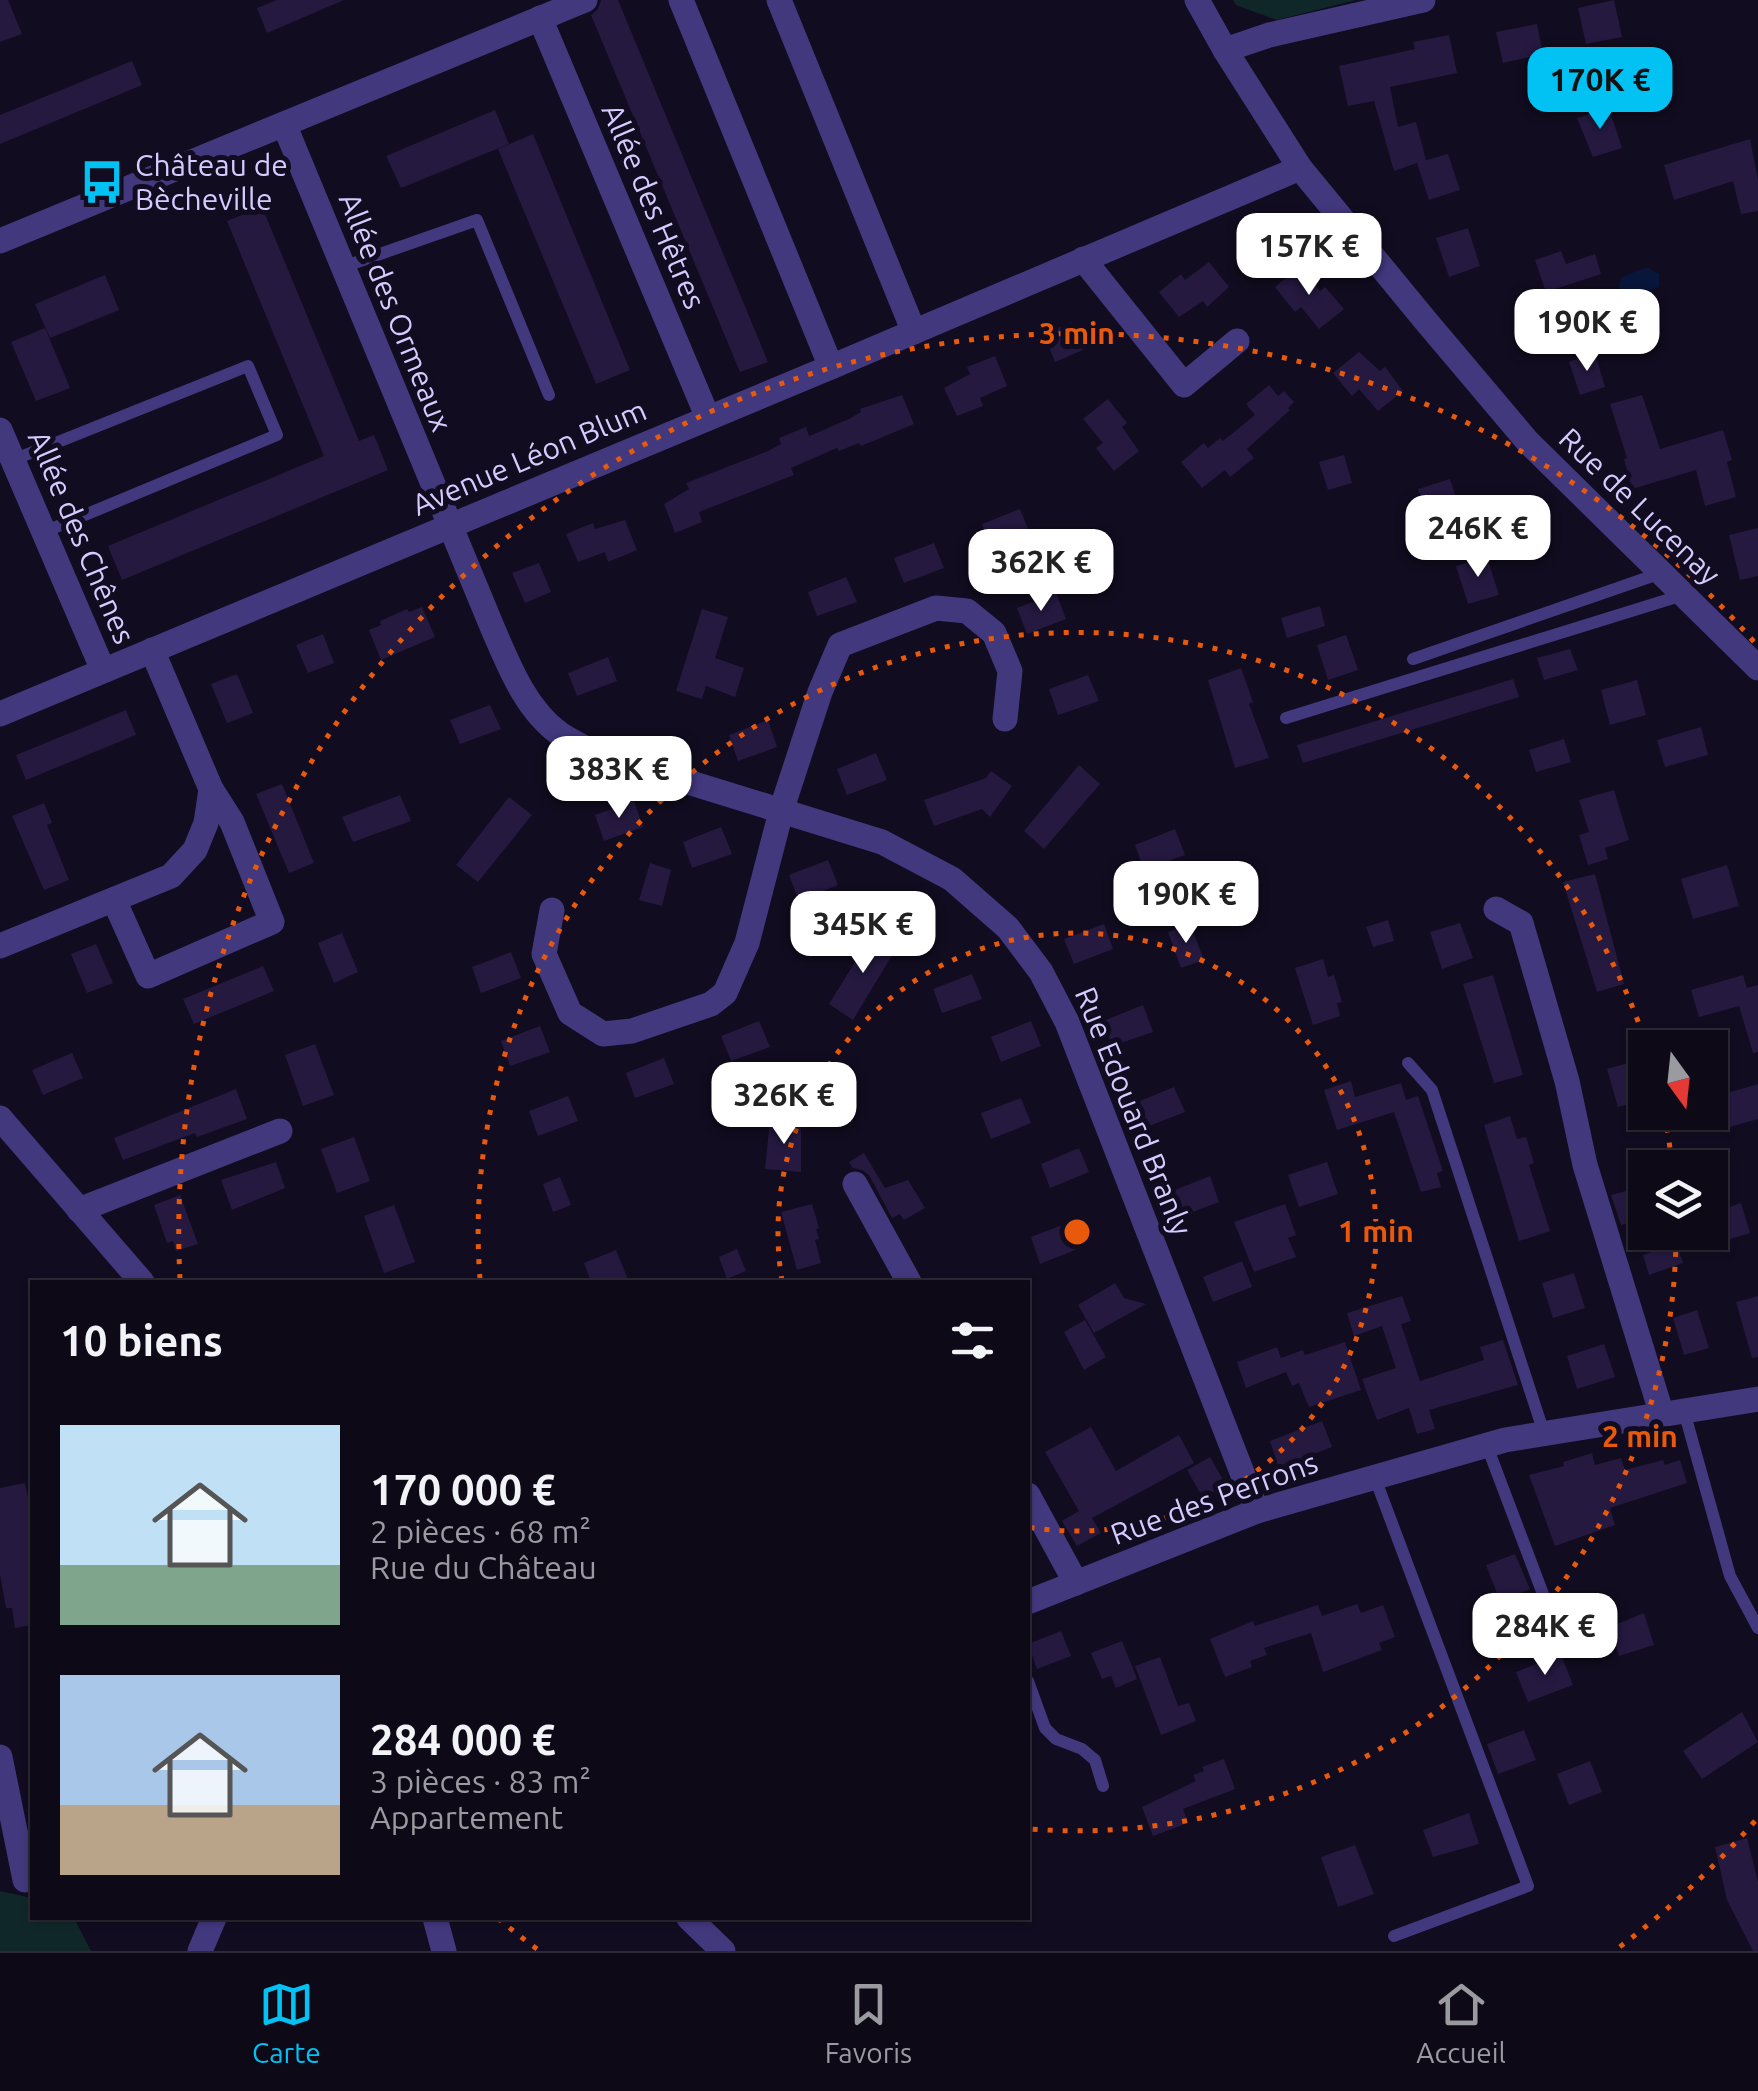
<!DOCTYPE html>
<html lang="fr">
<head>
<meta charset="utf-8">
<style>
	:root { --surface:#0d0917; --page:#1b1724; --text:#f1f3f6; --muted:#9a9aa1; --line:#2d2a36; --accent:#02c1f3 }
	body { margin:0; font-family:Ubuntu,sans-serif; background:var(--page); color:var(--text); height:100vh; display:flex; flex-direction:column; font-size:38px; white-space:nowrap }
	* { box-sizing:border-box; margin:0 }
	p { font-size:32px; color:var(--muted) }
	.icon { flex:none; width:55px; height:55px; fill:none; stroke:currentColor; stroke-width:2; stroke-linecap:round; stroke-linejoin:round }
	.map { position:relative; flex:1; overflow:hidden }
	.sheet { position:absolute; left:30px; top:1280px; width:1000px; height:640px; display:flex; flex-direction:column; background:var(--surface); border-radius:0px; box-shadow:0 2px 8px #0004,0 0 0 2px var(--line) }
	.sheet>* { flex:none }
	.needle { width:65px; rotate:165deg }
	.tools { position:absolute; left:1628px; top:1030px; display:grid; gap:20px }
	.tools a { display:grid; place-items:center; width:100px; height:100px; border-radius:0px; background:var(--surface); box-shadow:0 2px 8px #0004,0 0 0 2px var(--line); font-size:50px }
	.price { position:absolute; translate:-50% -85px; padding:0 22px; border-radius:20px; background:#fff; color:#222; font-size:32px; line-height:65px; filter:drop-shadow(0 2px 5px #0008) }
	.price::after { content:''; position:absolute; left:50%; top:60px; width:30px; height:22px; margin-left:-15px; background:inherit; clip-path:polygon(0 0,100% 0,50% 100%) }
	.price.active { background:var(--accent); color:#111 }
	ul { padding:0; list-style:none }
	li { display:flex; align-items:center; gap:30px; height:250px; padding:0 30px }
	li span { display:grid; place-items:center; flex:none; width:280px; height:200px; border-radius:0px; color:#555 }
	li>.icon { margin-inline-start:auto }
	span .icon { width:120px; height:120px; fill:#fffc; stroke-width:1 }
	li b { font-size:42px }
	h2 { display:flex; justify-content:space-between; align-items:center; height:120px; padding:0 30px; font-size:42px }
	.tab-bar { display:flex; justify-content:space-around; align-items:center; height:140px; border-top:2px solid var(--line); background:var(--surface); font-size:28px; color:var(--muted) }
	.tab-bar a { display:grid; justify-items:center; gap:5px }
	.tab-bar .active { color:var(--accent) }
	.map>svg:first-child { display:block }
	.green { fill:#102729 }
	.water { fill:#09163b }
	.building { fill:#251940 }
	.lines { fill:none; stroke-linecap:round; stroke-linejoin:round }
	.service { stroke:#42387e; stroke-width:12 }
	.minor { stroke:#42387e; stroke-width:25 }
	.ring { fill:none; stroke:#e8590c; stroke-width:5; stroke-dasharray:5 10 }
	.labels { text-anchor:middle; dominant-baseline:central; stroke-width:10; stroke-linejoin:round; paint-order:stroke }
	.poi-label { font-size:30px; fill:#d6cbff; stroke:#110c1f; text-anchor:start }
	.street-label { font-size:30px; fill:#d6cbff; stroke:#110c1f }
	.centre { fill:#e8590c; stroke:#110c1f; stroke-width:5 }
	.ring-label { font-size:30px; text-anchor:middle; font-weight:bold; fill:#e8590c; stroke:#110c1f; stroke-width:10; stroke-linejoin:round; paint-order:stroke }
</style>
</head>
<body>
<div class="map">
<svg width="1758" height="1951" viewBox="0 0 1758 1951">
	<rect width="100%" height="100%" fill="#110c1f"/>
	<!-- green -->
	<g class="green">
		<polygon points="1233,0 1356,0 1277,20 1236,5"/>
		<polygon points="0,1891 32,1898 32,1918 74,1918 91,1951 0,1951"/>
	</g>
	<!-- water -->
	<polygon class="water" points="1647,267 1659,274 1659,287 1631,298 1624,296 1618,286 1622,277"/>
	<!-- building -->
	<g class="building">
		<polygon points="0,0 8,0 22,34 0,42"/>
		<polygon points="277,0 344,0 267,33 257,8"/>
		<polygon points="601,0 618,0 768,362 740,372 591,15 598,9"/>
		<polygon points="1614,0 1622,37 1586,44 1578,8"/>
		<polygon points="1537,24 1543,54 1503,63 1496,32"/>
		<polygon points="1449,35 1457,73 1390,87 1398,127 1416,122 1426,160 1423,161 1448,154 1460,190 1429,200 1417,163 1394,171 1374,101 1348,106 1339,66 1415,49 1413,42"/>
		<polygon points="132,61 142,85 0,144 0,115"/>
		<polygon points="1609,108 1622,148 1593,157 1577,118"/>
		<polygon points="495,110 509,144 401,188 386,156"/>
		<polygon points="533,134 630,370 596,384 498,149"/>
		<polygon points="1750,139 1758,180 1758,211 1741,214 1733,181 1674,200 1664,165"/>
		<polygon points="262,207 359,441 374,435 388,470 122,580 108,546 324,456 227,221"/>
		<polygon points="1468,228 1480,266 1449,277 1436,238"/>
		<polygon points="1561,251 1566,264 1595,254 1601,274 1546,292 1535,260"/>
		<polygon points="1209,262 1229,287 1207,307 1203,301 1179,317 1159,292 1181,274 1185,280"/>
		<polygon points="1300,267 1320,291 1325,287 1344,309 1319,329 1301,307 1295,312 1275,287"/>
		<polygon points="105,275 119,310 50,338 35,304"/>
		<polygon points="1072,322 1083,350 1055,362 1044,334"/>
		<polygon points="45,328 70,388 36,401 11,342"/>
		<polygon points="1359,352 1380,371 1385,367 1403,391 1378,411 1359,389 1352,396 1333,373"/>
		<polygon points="1595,353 1605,387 1580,395 1569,362"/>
		<polygon points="995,356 1007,386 980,398 983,406 957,416 944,388 970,374 967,367"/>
		<polygon points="1269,385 1278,396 1284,391 1294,402 1288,408 1290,410 1247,449 1254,458 1230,477 1225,470 1202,488 1181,462 1204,443 1208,448 1220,438 1223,441 1255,415 1246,404"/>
		<polygon points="902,395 914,424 861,446 859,443 839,451 837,448 791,468 794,475 699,512 702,522 675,533 664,504 689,489 686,483 768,451 781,444 779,438 806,427 809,436 849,419 861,412 860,409"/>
		<polygon points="1642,395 1660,449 1723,430 1732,460 1727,462 1736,497 1705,506 1696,470 1632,489 1624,459 1627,458 1610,404"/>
		<polygon points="1108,399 1127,423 1122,427 1139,451 1114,471 1096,448 1103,443 1083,419"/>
		<polygon points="1344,455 1352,483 1328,490 1319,462"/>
		<polygon points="1450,479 1460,510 1429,520 1418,489"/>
		<polygon points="1020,509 1030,534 991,548 982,524"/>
		<polygon points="625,520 637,550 608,562 605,552 578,562 566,534 593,523 595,529"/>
		<polygon points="1758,528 1758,576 1740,580 1729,535"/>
		<polygon points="934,543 944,568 904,583 894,558"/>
		<polygon points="1487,557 1499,595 1468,604 1456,566"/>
		<polygon points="539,563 551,592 525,603 512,573"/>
		<polygon points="846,577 857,602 817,616 808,592"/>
		<polygon points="1056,593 1066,619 1027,634 1017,608"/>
		<polygon points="1320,606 1325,626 1287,638 1281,618"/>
		<polygon points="422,607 435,637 381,660 369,630 381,625 380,621 407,609 409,612"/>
		<polygon points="702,609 728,617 715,658 744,668 735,697 706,686 702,699 676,691"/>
		<polygon points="323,634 334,663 308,673 296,645"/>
		<polygon points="1346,635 1358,670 1328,680 1317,645"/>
		<polygon points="1570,649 1578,670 1544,680 1537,658"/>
		<polygon points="608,657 617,681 577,696 568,673"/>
		<polygon points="1241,668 1253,702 1249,704 1269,758 1235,768 1208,680"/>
		<polygon points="237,674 253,713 227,723 211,684"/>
		<polygon points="1088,675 1099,701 1058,715 1049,689"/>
		<polygon points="1513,679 1519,697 1303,763 1297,745"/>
		<polygon points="1637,680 1646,715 1610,725 1601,690"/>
		<polygon points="490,705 501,729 460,744 450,720"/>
		<polygon points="126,710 136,735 26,780 16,755"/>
		<polygon points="768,720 777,747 738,761 729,735"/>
		<polygon points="1701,727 1708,755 1665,767 1657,740"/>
		<polygon points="1564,739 1571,762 1536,772 1529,750"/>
		<polygon points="876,753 887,780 847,795 837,769"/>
		<polygon points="1079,765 1100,784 1044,849 1024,831"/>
		<polygon points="991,771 1012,786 990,817 982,809 934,826 924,800 986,778"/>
		<polygon points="282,784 314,863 289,873 256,794"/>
		<polygon points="1614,790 1629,840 1605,848 1608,859 1588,865 1579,835 1589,832 1579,800"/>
		<polygon points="400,795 411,821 353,842 342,817"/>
		<polygon points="509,797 532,815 478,882 456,865"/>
		<polygon points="634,801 643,827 604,841 595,815"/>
		<polygon points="44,803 52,823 47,825 69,880 44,890 12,816"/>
		<polygon points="721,827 732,854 692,868 683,842"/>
		<polygon points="1175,829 1185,855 1144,870 1135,845"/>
		<polygon points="828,860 838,885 799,901 789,875"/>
		<polygon points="650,863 671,870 662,906 639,900"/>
		<polygon points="1727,865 1739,906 1693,919 1681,879"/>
		<polygon points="1595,874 1624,984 1597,992 1563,882"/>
		<polygon points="1388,920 1394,941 1373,947 1366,927"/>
		<polygon points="1460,923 1473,958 1442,969 1430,932"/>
		<polygon points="1104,924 1113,949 1074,964 1064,939"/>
		<polygon points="1190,924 1204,960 1181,968 1168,932"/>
		<polygon points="342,933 358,972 334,983 318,943"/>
		<polygon points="873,933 897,947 853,1020 829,1004"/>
		<polygon points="96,944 113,983 87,993 71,954"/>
		<polygon points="511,952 521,978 481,993 472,967"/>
		<polygon points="1323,959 1328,977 1334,975 1342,1002 1337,1003 1340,1016 1313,1025 1295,968"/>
		<polygon points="263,966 274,991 194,1024 183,999"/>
		<polygon points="972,974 982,999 942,1013 933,989"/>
		<polygon points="1493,975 1523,1075 1494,1083 1463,984"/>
		<polygon points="1743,975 1747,988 1758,985 1758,1052 1753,1053 1739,1006 1699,1017 1691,990"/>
		<polygon points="1143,1005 1153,1032 1112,1046 1103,1021"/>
		<polygon points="759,1021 770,1047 731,1061 721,1036"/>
		<polygon points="1031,1021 1041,1046 1001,1062 991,1037"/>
		<polygon points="540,1026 550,1052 510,1066 501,1041"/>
		<polygon points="315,1044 334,1095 303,1106 285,1055"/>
		<polygon points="72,1053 83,1078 43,1095 32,1070"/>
		<polygon points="664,1058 674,1084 635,1098 626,1073"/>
		<polygon points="1645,1058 1645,1095 1642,1100 1618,1107 1607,1069"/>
		<polygon points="1351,1081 1355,1097 1401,1083 1406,1100 1418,1096 1443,1171 1437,1173 1441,1187 1421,1192 1394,1112 1337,1130 1324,1090"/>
		<polygon points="1758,1084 1758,1119 1730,1127 1720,1095"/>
		<polygon points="1174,1087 1185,1112 1144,1128 1135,1103"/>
		<polygon points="236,1089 247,1119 197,1137 195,1133 123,1160 114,1138"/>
		<polygon points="568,1096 578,1121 538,1136 529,1111"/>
		<polygon points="1021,1098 1031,1123 991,1139 981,1113"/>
		<polygon points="1510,1116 1517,1139 1526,1137 1534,1163 1529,1165 1550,1231 1519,1241 1484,1125"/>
		<polygon points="770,1120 801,1123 801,1172 765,1169"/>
		<polygon points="354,1137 370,1181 337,1193 321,1149"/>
		<polygon points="1079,1148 1089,1172 1050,1188 1041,1164"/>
		<polygon points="864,1153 885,1188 908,1180 925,1208 904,1220 900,1214 892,1218 869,1175 862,1170 853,1168 849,1162"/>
		<polygon points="276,1162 285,1188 232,1210 221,1180"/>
		<polygon points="1327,1162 1338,1194 1299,1207 1288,1175"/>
		<polygon points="1210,1176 1219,1202 1179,1217 1170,1192"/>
		<polygon points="560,1177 571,1205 553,1212 543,1184"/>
		<polygon points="1645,1186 1645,1218 1621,1225 1611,1195"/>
		<polygon points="180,1195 198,1244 176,1251 173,1241 167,1243 154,1205"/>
		<polygon points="1741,1203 1750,1233 1710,1245 1710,1214"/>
		<polygon points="812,1204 819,1228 816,1229 819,1239 815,1240 821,1263 797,1270 781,1212"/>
		<polygon points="1285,1204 1296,1235 1288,1238 1296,1257 1254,1272 1234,1222"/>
		<polygon points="394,1205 415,1262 384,1273 364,1216"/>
		<polygon points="1070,1222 1080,1248 1040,1264 1031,1237"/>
		<polygon points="1676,1243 1683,1263 1649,1275 1643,1255"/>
		<polygon points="737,1249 746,1271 727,1279 719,1257"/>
		<polygon points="616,1250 629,1282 591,1282 584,1263"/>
		<polygon points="1242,1261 1252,1287 1213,1302 1203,1277"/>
		<polygon points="1574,1273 1585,1308 1553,1318 1542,1283"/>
		<polygon points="1115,1283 1124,1298 1146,1304 1094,1333 1078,1305"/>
		<polygon points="1402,1296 1411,1321 1401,1324 1420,1381 1484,1360 1480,1347 1503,1340 1518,1385 1429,1410 1435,1429 1417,1434 1409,1408 1377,1420 1362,1379 1396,1368 1382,1326 1354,1336 1347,1313"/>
		<polygon points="1758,1296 1758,1357 1752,1358 1736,1302"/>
		<polygon points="1697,1310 1709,1348 1684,1355 1673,1318"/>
		<polygon points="1085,1320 1106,1357 1084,1370 1064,1332"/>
		<polygon points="1345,1342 1361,1390 1309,1407 1299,1383 1292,1386 1286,1372 1246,1388 1237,1362 1277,1347 1281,1358 1303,1350 1305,1355"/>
		<polygon points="1604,1344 1615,1377 1577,1389 1567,1356"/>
		<polygon points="1322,1421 1332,1447 1279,1468 1270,1441"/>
		<polygon points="1091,1427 1116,1471 1179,1435 1194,1463 1092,1518 1101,1533 1077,1546 1062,1521 1079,1511 1045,1452"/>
		<polygon points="1592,1453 1595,1465 1621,1458 1625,1470 1663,1460 1665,1465 1680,1460 1687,1483 1610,1508 1615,1525 1555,1546 1529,1475 1564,1466 1563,1462"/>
		<polygon points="1210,1457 1226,1485 1203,1498 1187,1470"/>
		<polygon points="25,1483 32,1516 32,1520 29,1520 32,1551 32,1625 15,1628 12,1608 6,1608 0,1574 0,1488"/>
		<polygon points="1515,1554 1530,1589 1500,1601 1486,1565"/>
		<polygon points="1357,1604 1361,1613 1383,1605 1395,1637 1379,1643 1382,1650 1323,1672 1311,1633 1264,1648 1267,1655 1250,1661 1252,1667 1225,1677 1210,1639 1253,1621 1255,1626 1318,1605 1322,1616"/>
		<polygon points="1644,1613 1654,1645 1619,1656 1610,1627"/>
		<polygon points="1061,1631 1071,1656 1037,1669 1028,1644"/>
		<polygon points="1122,1641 1137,1679 1116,1688 1111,1676 1102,1679 1091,1653"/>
		<polygon points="1561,1654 1573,1685 1528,1702 1516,1672"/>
		<polygon points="1160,1657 1178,1706 1189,1703 1196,1721 1161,1735 1135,1666"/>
		<polygon points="1742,1712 1758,1742 1702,1779 1683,1751"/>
		<polygon points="1524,1730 1536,1760 1498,1774 1487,1744"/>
		<polygon points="1224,1759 1235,1789 1183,1809 1188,1823 1153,1836 1142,1807 1196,1781 1193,1775 1204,1771 1202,1767"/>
		<polygon points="1590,1761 1602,1792 1569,1805 1557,1774"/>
		<polygon points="1469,1813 1479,1844 1433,1857 1423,1830"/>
		<polygon points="1747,1838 1758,1882 1758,1951 1753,1951 1727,1900 1715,1847"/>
		<polygon points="1355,1845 1374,1894 1338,1907 1321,1857"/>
	</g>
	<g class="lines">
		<!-- service -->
		<g class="service">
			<polyline points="343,267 477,220 549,395"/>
			<polyline points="13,460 248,366 277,435 44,532"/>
			<polyline points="1413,659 1661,573"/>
			<polyline points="1286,718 1683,595"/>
			<polyline points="1408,1063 1432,1090 1544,1433"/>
			<polyline points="1684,1411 1730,1576 1758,1628"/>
			<polyline points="1487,1446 1560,1639"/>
			<polyline points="1375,1478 1528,1886 1394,1936"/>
			<polyline points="1028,1681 1045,1728 1056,1739 1082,1749 1095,1760 1103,1786"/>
		</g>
		<!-- minor -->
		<g class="minor">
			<polyline points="681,0 831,367"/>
			<polyline points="779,0 914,332"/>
			<polyline points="1197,0 1225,50 1300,168 1425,320 1528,442 1758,668"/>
			<polyline points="540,18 708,418"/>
			<polyline points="1225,50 1269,35 1423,0"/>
			<path d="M284,124L493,629C509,666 526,710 560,734C571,741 583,747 594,753L882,842L952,879L1008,928L1041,972L1067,1022L1257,1511"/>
			<polyline points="0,241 585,0"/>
			<polyline points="1083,259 1184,385 1237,341"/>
			<polyline points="0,430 103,670"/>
			<polyline points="0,714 831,367 1300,168"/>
			<polyline points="114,900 148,976 272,922 232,822 211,789"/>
			<polyline points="1496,909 1521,923 1567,1081 1585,1165 1662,1415"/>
			<polyline points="552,910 544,954 570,1013 603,1034 632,1031 711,1004 725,993 747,943 782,808 820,692 840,645 936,608 967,611 994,633 1010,671 1005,719"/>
			<polyline points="0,946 171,876 195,850 206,823 211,789 152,650"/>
			<polyline points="0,1118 142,1282"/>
			<polyline points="855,1184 909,1282"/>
			<polyline points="79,1210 280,1131"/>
			<polyline points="1028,1495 1076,1583"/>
			<polyline points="1028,1602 1257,1511 1505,1440 1758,1399"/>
			<polyline points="0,1757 25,1880"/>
			<polyline points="435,1918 444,1951"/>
			<polyline points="689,1918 723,1951"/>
			<polyline points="200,1951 214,1918"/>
		</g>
	</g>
	<!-- distance rings -->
	<g class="ring">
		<path d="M782 1281A299 299 0 1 1 1028 1527"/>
		<path d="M1676 1237A599 599 0 0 1 1030 1829M480 1279A599 599 0 0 1 1647 1047M1664 1113A599 599 0 0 1 1672 1164"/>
		<path d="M1755 1821A898 898 0 0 1 1617 1949M537 1949A898 898 0 0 1 500 1920M180 1279A898 898 0 0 1 1755 643"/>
	</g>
	<!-- icons -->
	<defs>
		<g id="bus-bare" transform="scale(3.45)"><path d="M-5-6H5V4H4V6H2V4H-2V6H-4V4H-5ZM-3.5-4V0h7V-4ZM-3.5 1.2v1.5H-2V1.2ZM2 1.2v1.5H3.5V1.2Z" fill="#02c1f3" stroke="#110c1f" stroke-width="2.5" paint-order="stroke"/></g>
	</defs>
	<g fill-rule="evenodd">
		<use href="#bus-bare" x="102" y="182"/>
	</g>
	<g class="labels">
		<!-- poi labels -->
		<g class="poi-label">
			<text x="135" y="165">Château de<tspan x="135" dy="34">Bècheville</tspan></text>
		</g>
		<!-- street labels -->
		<g class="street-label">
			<text transform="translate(654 206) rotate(67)">Allée des Hêtres</text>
			<text transform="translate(396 312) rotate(68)">Allée des Ormeaux</text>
			<text transform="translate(529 457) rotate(-23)">Avenue Léon Blum</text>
			<text transform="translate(1640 506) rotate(44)">Rue de Lucenay</text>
			<text transform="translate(82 537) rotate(67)">Allée des Chênes</text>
			<text transform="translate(1134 1111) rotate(68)">Rue Edouard Branly</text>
			<text transform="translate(1214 1498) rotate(-20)">Rue des Perrons</text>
		</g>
	</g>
	<circle cx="1077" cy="1232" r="15" class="centre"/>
	<g class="ring-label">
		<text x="1077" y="344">3 min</text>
		<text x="1376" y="1242">1 min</text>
		<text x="1640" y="1447">2 min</text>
	</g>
</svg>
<div class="tools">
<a><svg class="needle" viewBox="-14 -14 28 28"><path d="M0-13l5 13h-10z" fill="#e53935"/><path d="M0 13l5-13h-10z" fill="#9a9aa1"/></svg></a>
<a><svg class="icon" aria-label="layers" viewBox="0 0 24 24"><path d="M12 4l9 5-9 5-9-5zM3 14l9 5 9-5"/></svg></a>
</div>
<b class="price active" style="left:1600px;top:132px">170K €</b>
<b class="price" style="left:1309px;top:298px">157K €</b>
<b class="price" style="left:1587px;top:374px">190K €</b>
<b class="price" style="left:1478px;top:580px">246K €</b>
<b class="price" style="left:1041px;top:614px">362K €</b>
<b class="price" style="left:619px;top:821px">383K €</b>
<b class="price" style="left:1186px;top:946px">190K €</b>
<b class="price" style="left:863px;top:976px">345K €</b>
<b class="price" style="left:784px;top:1147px">326K €</b>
<b class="price" style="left:1545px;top:1678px">284K €</b>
<section class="sheet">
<h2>10 biens<svg class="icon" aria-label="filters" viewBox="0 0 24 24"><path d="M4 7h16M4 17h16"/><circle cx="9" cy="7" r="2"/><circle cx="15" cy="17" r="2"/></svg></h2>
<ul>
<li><span style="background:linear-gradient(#bfe0f5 70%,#7fa58c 0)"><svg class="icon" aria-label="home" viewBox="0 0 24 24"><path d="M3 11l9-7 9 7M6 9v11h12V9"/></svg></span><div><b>170 000 €</b><p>2 pièces · 68 m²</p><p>Rue du Château</p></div></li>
<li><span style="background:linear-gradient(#a9c7e8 65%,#b9a48a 0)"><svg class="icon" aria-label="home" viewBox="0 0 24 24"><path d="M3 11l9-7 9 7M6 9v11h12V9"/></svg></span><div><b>284 000 €</b><p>3 pièces · 83 m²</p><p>Appartement</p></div></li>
</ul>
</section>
</div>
<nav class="tab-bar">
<a class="active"><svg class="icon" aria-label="map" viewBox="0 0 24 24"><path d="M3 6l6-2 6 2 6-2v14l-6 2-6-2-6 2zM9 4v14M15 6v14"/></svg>Carte</a>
<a><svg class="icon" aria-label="saved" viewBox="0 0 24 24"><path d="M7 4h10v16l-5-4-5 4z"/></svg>Favoris</a>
<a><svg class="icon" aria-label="home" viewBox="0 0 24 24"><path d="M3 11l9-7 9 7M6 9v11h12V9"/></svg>Accueil</a>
</nav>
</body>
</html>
